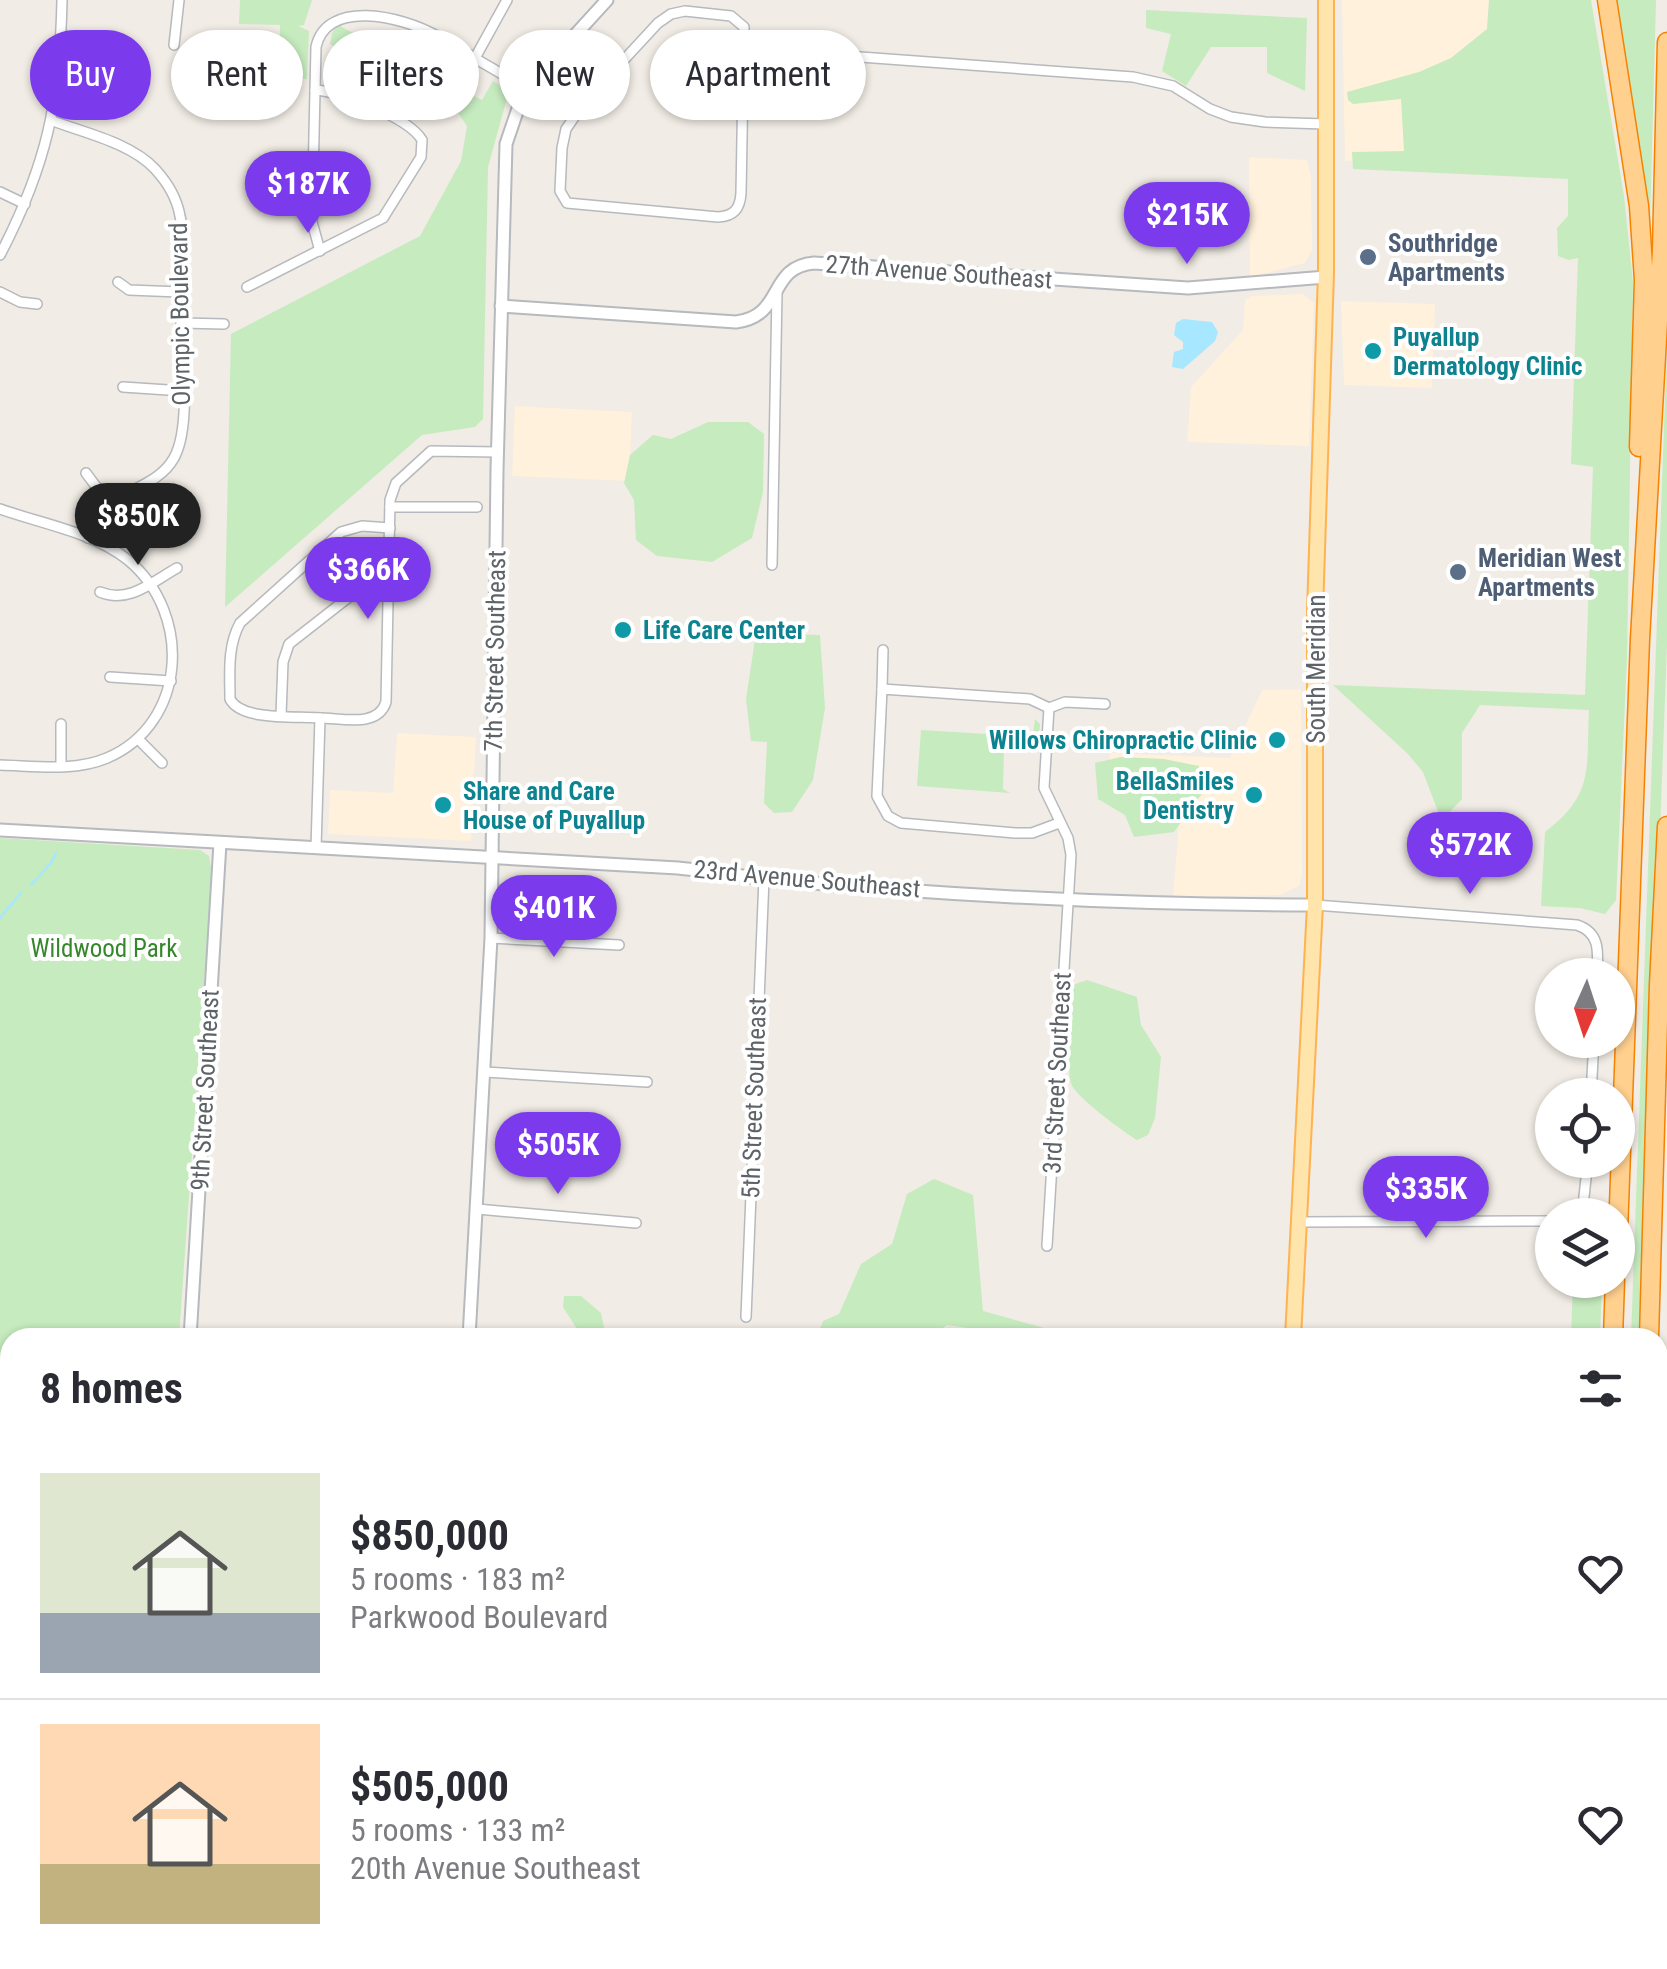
<!DOCTYPE html>
<html lang="en">
<head>
<meta charset="utf-8">
<style>
	:root { --surface:#fff; --page:#f2f2f3; --text:#2b2b33; --muted:#7c7c81; --line:#e1e1e2; --accent:#7c3aed }
	body { margin:0; font-family:"Roboto Condensed",sans-serif; background:var(--page); color:var(--text); height:100vh; display:flex; flex-direction:column; font-size:38px; white-space:nowrap }
	* { box-sizing:border-box; margin:0 }
	p { font-size:32px; color:var(--muted) }
	.icon { flex:none; width:55px; height:55px; fill:none; stroke:currentColor; stroke-width:2; stroke-linecap:round; stroke-linejoin:round }
	.map { position:relative; flex:1; overflow:hidden }
	.details { position:absolute; left:0px; top:1328px; width:1668px; height:642px; display:flex; flex-direction:column; background:var(--surface); border-radius:30px 30px 0 0; box-shadow:0 2px 8px #0004 }
	.details>* { flex:none }
	.hud { position:absolute; left:30px; top:30px; width:1000px; height:90px; display:flex; gap:20px }
	.needle { width:65px; rotate:183deg }
	.controls { position:absolute; left:1535px; top:958px; display:grid; gap:20px }
	.controls a { display:grid; place-items:center; width:100px; height:100px; border-radius:50%; background:var(--surface); box-shadow:0 2px 8px #0004; font-size:50px }
	.price { position:absolute; translate:-50% -85px; padding:0 22px; border-radius:35px; background:var(--accent); color:#fff; font-size:32px; line-height:65px; filter:drop-shadow(0 2px 5px #0008) }
	.price::after { content:''; position:absolute; left:50%; top:60px; width:30px; height:22px; margin-left:-15px; background:inherit; clip-path:polygon(0 0,100% 0,50% 100%) }
	.price.selected { background:#222; color:#fff }
	ul { padding:0; list-style:none }
	li { display:flex; align-items:center; gap:30px; height:250px; padding:0 40px }
	li+li { border-top:2px solid var(--line) }
	li span { display:grid; place-items:center; flex:none; width:280px; height:200px; border-radius:0px; color:#555 }
	li>.icon { margin-inline-start:auto }
	span .icon { width:120px; height:120px; fill:#fffc; stroke-width:1 }
	li b { font-size:42px }
	h2 { display:flex; justify-content:space-between; align-items:center; height:120px; padding:0 40px; font-size:42px }
	.tag { padding:0 35px; border-radius:45px; background:var(--surface); box-shadow:0 2px 8px #0004; font-size:35px; line-height:90px }
	.tag.selected { background:var(--accent); color:#fff }
	.map>svg:first-child { display:block }
	.commercial { fill:#fff1dc }
	.medical { fill:#fee1e3 }
	.green { fill:#c6ebbf }
	.water { fill:#a7e7ff }
	.lines { fill:none; stroke-linecap:round; stroke-linejoin:round }
	.stream { stroke:#a7e7ff; stroke-width:2.5 }
	.minor-casing { stroke:#b6b9bd; stroke-width:12 }
	.tertiary-casing { stroke:#b6b9bd; stroke-width:15 }
	.primary-casing { stroke:#ffb250; stroke-width:18 }
	.motorway-casing { stroke:#f68200; stroke-width:21 }
	.minor { stroke:#fff; stroke-width:9 }
	.tertiary { stroke:#fff; stroke-width:11 }
	.primary { stroke:#ffe4ac; stroke-width:14 }
	.motorway { stroke:#ffd08e; stroke-width:18 }
	.service-dot { fill:#5c6f8a; stroke:#fff; stroke-width:4 }
	.culture-dot { fill:#0f9aa8; stroke:#fff; stroke-width:4 }
	.labels { text-anchor:middle; dominant-baseline:central; stroke-width:8; stroke-linejoin:round; paint-order:stroke }
	.service-label { font-size:25px; font-weight:bold; fill:#4e5e75; stroke:#fff; text-anchor:start }
	.street-label { font-size:25px; fill:#5d6367; stroke:#fff }
	.culture-label { font-size:25px; font-weight:bold; fill:#0d838f; stroke:#fff; text-anchor:start }
	.park-label { font-size:25px; fill:#36872c; stroke:#fff }
</style>
</head>
<body>
<div class="map">
<svg width="1667" height="1969" viewBox="0 0 1667 1969">
	<rect width="100%" height="100%" fill="#f1ece5"/>
	<!-- commercial -->
	<g class="commercial">
		<polygon points="1342,0 1489,0 1478,165 1345,161"/>
		<polygon points="1249,157 1307,160 1311,176 1312,250 1305,263 1250,277"/>
		<polygon points="1303,294 1314,303 1309,446 1187,442 1191,387 1243,330 1245,300 1252,296"/>
		<polygon points="1341,301 1435,304 1432,388 1344,385"/>
		<polygon points="515,406 632,412 629,481 512,476"/>
		<polygon points="1301,689 1302,875 1299,886 1280,895 1173,897 1180,811 1107,803 1110,753 1230,758 1262,690"/>
		<polygon points="397,733 476,737 471,841 328,834 330,790 393,793"/>
		<polygon points="1135,1960 1248,1960 1247,1969 1135,1969"/>
		<polygon points="1436,1960 1556,1960 1553,1969 1432,1969"/>
	</g>
	<!-- medical -->
	<rect class="medical" x="722" y="1960" width="413" height="9"/>
	<!-- green -->
	<g class="green">
		<polygon points="240,0 312,0 304,25 298,26 309,31 307,79 279,78 280,25 239,24"/>
		<path d="M1489,0H1591L1624,196L1633,282L1627,658L1616,900L1605,914L1580,908L1541,906L1545,832C1595,794 1586,768 1589,710L1480,705L1462,733V799L1446,816L1439,814L1423,772L1408,754L1333,685L1585,695L1593,467L1571,464L1578,258L1569,260L1558,256L1557,228L1568,216V179L1353,169L1352,152L1404,151L1401,99L1353,104L1348,100L1347,92L1419,72L1451,58L1487,29Z"/>
		<polygon points="1614,0 1656,0 1649,262"/>
		<polygon points="1146,10 1307,18 1305,91 1267,73 1267,47 1211,47 1186,86 1162,71 1171,34 1146,28"/>
		<polygon points="338,25 482,100 493,81 509,91 488,167 483,419 475,427 422,435 225,607 231,334 420,236 461,161 467,126 458,113 330,44 332,33"/>
		<polygon points="1667,344 1667,645 1641,1337 1631,1338"/>
		<polygon points="708,422 748,422 764,434 763,492 752,538 712,562 657,556 636,540 634,500 624,483 630,455 653,435 671,439"/>
		<polygon points="756,633 820,635 825,708 813,780 792,812 774,813 764,803 767,742 751,741 746,699"/>
		<polygon points="1035,719 1040,724 1038,745 1004,747 1003,789 1010,793 917,786 921,730 1004,735 1032,741"/>
		<polygon points="1121,757 1164,759 1199,766 1204,791 1174,832 1134,837 1125,815 1098,799 1095,763"/>
		<polygon points="0,838 200,850 209,856 212,873 179,1337 10,1338 10,1412 0,1412"/>
		<path d="M1087,980L1137,997L1141,1025L1161,1057L1155,1118L1148,1135L1137,1140C1124,1132 1074,1096 1071,1083C1066,1068 1073,1005 1073,985Z"/>
		<polygon points="934,1179 973,1195 983,1311 1051,1330 1071,1328 1074,1337 971,1337 968,1328 947,1325 931,1337 817,1337 823,1321 839,1314 861,1264 892,1244 907,1194"/>
		<polygon points="1573,1280 1602,1280 1600,1337 1571,1337"/>
		<polygon points="564,1296 581,1296 601,1313 606,1337 582,1337 563,1307"/>
		<polygon points="0,1571 10,1571 10,1689 0,1688"/>
		<polygon points="1667,1644 1667,1969 1657,1969 1658,1960"/>
	</g>
	<!-- water -->
	<polygon class="water" points="1183,319 1212,322 1218,332 1215,341 1183,369 1172,367 1174,352 1183,349 1183,342 1174,335 1176,323"/>
	<g class="lines">
		<!-- stream -->
		<g class="stream">
			<polyline points="31,885 51,863 56,853"/>
			<polyline points="0,918 21,893"/>
			<polyline points="1658,1912 1667,1917"/>
			<polyline points="1379,1969 1381,1960"/>
		</g>
		<!-- minor casing -->
		<g class="minor-casing">
			<g id="minor">
				<path d="M685,11L731,16L744,27L741,193C740,209 734,216 718,217L567,203L560,191L562,148L566,129L584,103L658,23L671,14Z"/>
				<polyline points="576,33 615,69"/>
				<polyline points="174,45 179,0"/>
				<polyline points="792,52 1133,77 1173,86 1210,109 1231,117 1265,122 1325,124"/>
				<polyline points="475,58 507,0"/>
				<path d="M53,121C85,133 131,143 155,169C167,182 177,199 180,216C186,240 180,267 180,291C179,333 194,422 174,458C153,495 100,488 88,538"/>
				<polyline points="0,192 25,204"/>
				<path d="M320,251L312,222L316,47C326,0 399,14 439,37C462,51 485,64 507,77L524,91"/>
				<path d="M0,255C47,165 60,101 62,0"/>
				<polyline points="118,282 129,290 180,292"/>
				<path d="M247,287L383,218L421,157L422,140C409,118 341,91 315,90"/>
				<polyline points="0,292 20,302 37,304"/>
				<polyline points="182,323 224,324"/>
				<polyline points="123,387 183,391"/>
				<polyline points="86,473 109,504"/>
				<polyline points="390,507 477,507"/>
				<path d="M0,509C42,524 93,532 128,560C193,614 187,724 107,758C74,772 35,766 0,765"/>
				<polyline points="772,565 777,292"/>
				<path d="M100,592C129,604 152,582 177,568"/>
				<polyline points="110,677 171,681"/>
				<polyline points="882,689 883,650"/>
				<polyline points="281,715 283,662 289,644 358,590 389,588"/>
				<path d="M320,718C296,716 241,721 230,699C230,673 227,647 240,623L341,532L362,526L390,528"/>
				<polyline points="138,739 162,763"/>
				<polyline points="61,766 61,724"/>
				<polyline points="1059,823 1032,833 1015,833 901,823 888,816 877,796 882,689 1030,699 1049,708 1065,702 1105,704"/>
				<path d="M316,848L320,718C342,718 378,728 386,702L390,500L396,483L431,451L498,452"/>
				<path d="M1315,905L1577,925C1601,933 1598,953 1597,975"/>
				<polyline points="491,938 619,945"/>
				<polyline points="485,1072 647,1082"/>
				<polyline points="1591,1095 1594,1040"/>
				<polyline points="477,1209 636,1223"/>
				<polyline points="1582,1215 1588,1160"/>
				<polyline points="1299,1222 1552,1221"/>
				<polyline points="1047,1246 1071,855 1068,838 1044,788 1049,708"/>
				<polyline points="746,1317 764,878"/>
				<polyline points="357,1969 357,1960"/>
				<polyline points="710,1969 711,1960"/>
				<polyline points="841,1969 841,1960"/>
				<polyline points="1011,1969 1012,1960"/>
			</g>
		</g>
		<!-- tertiary casing -->
		<g class="tertiary-casing">
			<g id="tertiary">
				<path d="M501,306L736,322C785,316 767,267 814,263L1188,288L1326,277"/>
				<path d="M0,830L678,868C709,871 739,876 769,879C950,896 1133,905 1315,905"/>
				<polyline points="190,1338 220,843"/>
				<polyline points="469,1338 491,938 497,470 506,144 524,91 607,0"/>
				<polyline points="162,1969 162,1960"/>
				<polyline points="436,1969 436,1960"/>
			</g>
		</g>
		<!-- primary casing -->
		<g class="primary-casing">
			<g id="primary">
				<polyline points="1293,1338 1315,905 1315,612 1326,273 1326,0"/>
				<polyline points="1258,1969 1258,1960"/>
				<polyline points="1269,1969 1269,1960"/>
			</g>
		</g>
		<!-- motorway casing -->
		<g class="motorway-casing">
			<g id="motorway">
				<polyline points="1607,0 1639,206 1644,280 1639,447"/>
				<polyline points="1618,1232 1640,639 1662,250 1667,42"/>
				<polyline points="1613,1338 1615,1280"/>
				<polyline points="1649,1338 1659,985 1667,826"/>
				<polyline points="1591,1969 1592,1960"/>
				<polyline points="1634,1969 1635,1960"/>
			</g>
		</g>
		<!-- minor -->
		<use href="#minor" class="minor"/>
		<!-- tertiary -->
		<use href="#tertiary" class="tertiary"/>
		<!-- primary -->
		<use href="#primary" class="primary"/>
		<!-- motorway -->
		<use href="#motorway" class="motorway"/>
	</g>
	<!-- markers -->
	<g class="service-dot">
		<circle cx="1368" cy="257" r="10"/>
		<circle cx="1458" cy="572" r="10"/>
	</g>
	<g class="culture-dot">
		<circle cx="1373" cy="351" r="10"/>
		<circle cx="623" cy="630" r="10"/>
		<circle cx="1277" cy="740" r="10"/>
		<circle cx="1254" cy="795" r="10"/>
		<circle cx="443" cy="805" r="10"/>
	</g>
	<g class="labels">
		<!-- service labels -->
		<g class="service-label">
			<text x="1388" y="243">Southridge<tspan x="1388" dy="29">Apartments</tspan></text>
			<text x="1478" y="558">Meridian West<tspan x="1478" dy="29">Apartments</tspan></text>
		</g>
		<!-- street labels -->
		<g class="street-label">
			<text transform="translate(939 272) rotate(4)">27th Avenue Southeast</text>
			<text transform="translate(180 314) rotate(-91)">Olympic Boulevard</text>
			<text transform="translate(495 651) rotate(-89)">7th Street Southeast</text>
			<text transform="translate(1316 669) rotate(-90)">South Meridian</text>
			<text transform="translate(807 879) rotate(5)">23rd Avenue Southeast</text>
			<text transform="translate(1057 1073) rotate(-87)">3rd Street Southeast</text>
			<text transform="translate(205 1090) rotate(-87)">9th Street Southeast</text>
			<text transform="translate(754 1098) rotate(-88)">5th Street Southeast</text>
		</g>
		<!-- culture labels -->
		<g class="culture-label">
			<text x="1393" y="337">Puyallup<tspan x="1393" dy="29">Dermatology Clinic</tspan></text>
			<text x="643" y="630">Life Care Center</text>
			<text x="1257" y="740" text-anchor="end">Willows Chiropractic Clinic</text>
			<text x="1234" y="781" text-anchor="end">BellaSmiles<tspan x="1234" dy="29">Dentistry</tspan></text>
			<text x="463" y="791">Share and Care<tspan x="463" dy="29">House of Puyallup</tspan></text>
		</g>
		<!-- park labels -->
		<g class="park-label">
			<text x="104" y="948">Wildwood Park</text>
		</g>
	</g>
</svg>
<div class="controls">
<a><svg class="needle" viewBox="-14 -14 28 28"><path d="M0-13l5 13h-10z" fill="#e53935"/><path d="M0 13l5-13h-10z" fill="#7c7c81"/></svg></a>
<a><svg class="icon" aria-label="locate" viewBox="0 0 24 24"><circle cx="12" cy="12" r="6"/><path d="M12 2v4M12 18v4M2 12h4M18 12h4"/></svg></a>
<a><svg class="icon" aria-label="layers" viewBox="0 0 24 24"><path d="M12 4l9 5-9 5-9-5zM3 14l9 5 9-5"/></svg></a>
</div>
<b class="price" style="left:308px;top:236px">$187K</b>
<b class="price" style="left:1187px;top:267px">$215K</b>
<b class="price selected" style="left:138px;top:568px">$850K</b>
<b class="price" style="left:368px;top:622px">$366K</b>
<b class="price" style="left:1470px;top:897px">$572K</b>
<b class="price" style="left:554px;top:960px">$401K</b>
<b class="price" style="left:558px;top:1197px">$505K</b>
<b class="price" style="left:1426px;top:1241px">$335K</b>
<div class="hud">
<a class="tag selected">Buy</a>
<a class="tag">Rent</a>
<a class="tag">Filters</a>
<a class="tag">New</a>
<a class="tag">Apartment</a>
</div>
<section class="details">
<h2>8 homes<svg class="icon" aria-label="filters" viewBox="0 0 24 24"><path d="M4 7h16M4 17h16"/><circle cx="9" cy="7" r="2"/><circle cx="15" cy="17" r="2"/></svg></h2>
<ul>
<li><span style="background:linear-gradient(#dfe7d0 70%,#9aa5b1 0)"><svg class="icon" aria-label="home" viewBox="0 0 24 24"><path d="M3 11l9-7 9 7M6 9v11h12V9"/></svg></span><div><b>$850,000</b><p>5 rooms · 183 m²</p><p>Parkwood Boulevard</p></div><svg class="icon" aria-label="heart" viewBox="0 0 24 24"><path d="M12 20l-8-8c-3-5 5-10 8-4 3-6 11-1 8 4z"/></svg></li>
<li><span style="background:linear-gradient(#ffd9b3 70%,#c2b280 0)"><svg class="icon" aria-label="home" viewBox="0 0 24 24"><path d="M3 11l9-7 9 7M6 9v11h12V9"/></svg></span><div><b>$505,000</b><p>5 rooms · 133 m²</p><p>20th Avenue Southeast</p></div><svg class="icon" aria-label="heart" viewBox="0 0 24 24"><path d="M12 20l-8-8c-3-5 5-10 8-4 3-6 11-1 8 4z"/></svg></li>
</ul>
</section>
</div>
</body>
</html>
